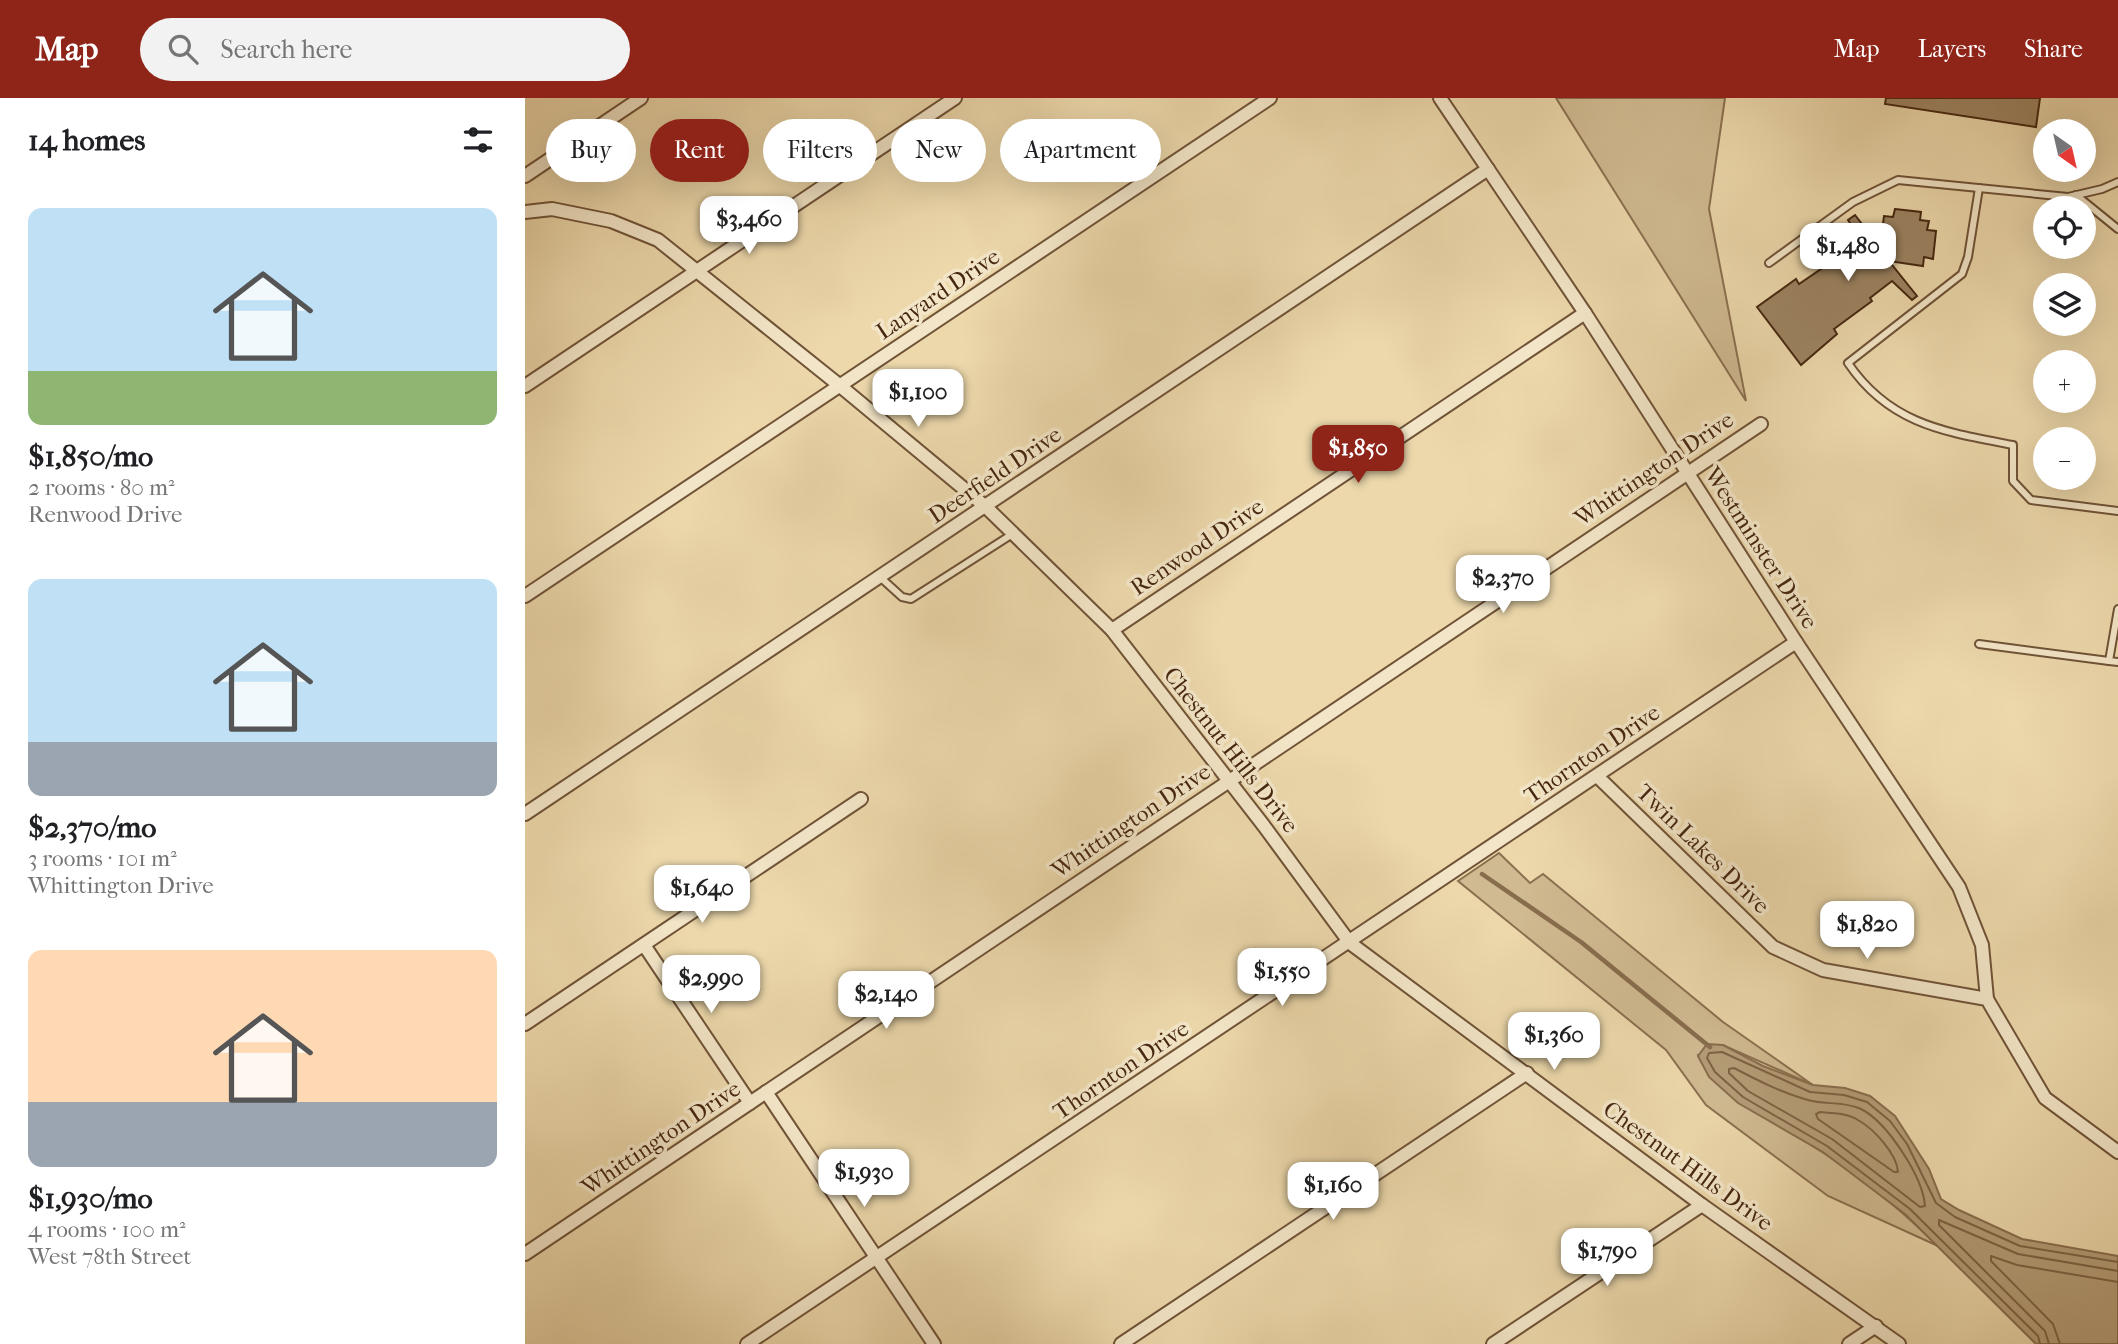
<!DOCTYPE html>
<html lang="en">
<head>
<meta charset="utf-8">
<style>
	:root { --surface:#fff; --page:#f2f2f2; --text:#202124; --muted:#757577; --accent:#8f2418 }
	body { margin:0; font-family:"IM FELL French Canon",serif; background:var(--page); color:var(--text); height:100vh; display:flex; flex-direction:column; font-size:26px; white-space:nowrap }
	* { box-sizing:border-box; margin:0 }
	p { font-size:23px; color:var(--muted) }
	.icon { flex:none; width:38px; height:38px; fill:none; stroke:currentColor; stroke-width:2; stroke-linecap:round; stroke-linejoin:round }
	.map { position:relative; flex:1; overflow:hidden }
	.panel { display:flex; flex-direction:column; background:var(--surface); width:525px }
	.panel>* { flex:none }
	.top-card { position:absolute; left:21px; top:21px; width:665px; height:63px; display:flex; gap:14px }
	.needle { width:46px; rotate:146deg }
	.buttons { position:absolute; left:1508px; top:21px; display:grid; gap:14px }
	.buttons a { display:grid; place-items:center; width:63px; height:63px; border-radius:50%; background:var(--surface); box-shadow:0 7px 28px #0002; font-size:35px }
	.price { position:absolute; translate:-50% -60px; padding:0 16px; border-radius:14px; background:#fff; color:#222; font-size:23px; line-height:46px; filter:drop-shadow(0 2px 4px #0008) }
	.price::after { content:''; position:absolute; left:50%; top:42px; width:21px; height:16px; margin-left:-10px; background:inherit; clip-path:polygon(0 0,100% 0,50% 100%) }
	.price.active { background:var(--accent); color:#fff }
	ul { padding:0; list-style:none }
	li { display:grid; align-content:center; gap:14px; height:371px; padding:0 28px }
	li span { display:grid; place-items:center; height:217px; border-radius:14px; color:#555 }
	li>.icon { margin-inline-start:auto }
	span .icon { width:126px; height:126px; fill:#fffc; stroke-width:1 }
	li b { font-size:30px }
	h2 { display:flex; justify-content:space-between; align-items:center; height:84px; padding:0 28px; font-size:30px }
	.pill { padding:0 24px; border-radius:32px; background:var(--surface); box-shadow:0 7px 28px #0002; font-size:24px; line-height:63px }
	.pill.active { background:var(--accent); color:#fff }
	header { display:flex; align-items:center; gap:42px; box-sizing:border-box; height:98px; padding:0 35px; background:var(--accent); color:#fff }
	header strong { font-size:33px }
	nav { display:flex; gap:38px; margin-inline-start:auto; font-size:24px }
	.search { width:490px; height:63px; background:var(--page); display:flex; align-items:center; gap:18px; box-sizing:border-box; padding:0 24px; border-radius:38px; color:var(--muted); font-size:26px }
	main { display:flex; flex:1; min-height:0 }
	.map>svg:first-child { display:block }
	.green { fill:#d0ba91; stroke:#8b7050; stroke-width:2 }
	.water { fill:#b49c76; stroke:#886d4d; stroke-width:2 }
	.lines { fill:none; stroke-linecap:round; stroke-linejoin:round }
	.shore { stroke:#7d6243; stroke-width:2 }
	.stream { stroke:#886d4d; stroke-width:4.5 }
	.building { fill:#9c8361; stroke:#462710; stroke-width:2 }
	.service-casing { stroke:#705337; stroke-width:10 }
	.minor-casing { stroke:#705337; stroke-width:16 }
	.service { stroke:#f3e6c8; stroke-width:6 }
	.minor { stroke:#f3e6c8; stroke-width:12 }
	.labels { text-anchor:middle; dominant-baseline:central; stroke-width:7; stroke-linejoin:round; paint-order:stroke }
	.street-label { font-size:23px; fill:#462710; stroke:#f3e6c8 }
</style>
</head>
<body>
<header>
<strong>Map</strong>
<div class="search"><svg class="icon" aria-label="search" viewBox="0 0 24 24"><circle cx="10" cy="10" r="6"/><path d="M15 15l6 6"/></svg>Search here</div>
<nav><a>Map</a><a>Layers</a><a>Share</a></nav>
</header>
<main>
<section class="panel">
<h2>14 homes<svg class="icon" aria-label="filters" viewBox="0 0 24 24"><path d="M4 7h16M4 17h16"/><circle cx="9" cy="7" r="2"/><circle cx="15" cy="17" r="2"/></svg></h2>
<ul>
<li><span style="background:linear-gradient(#bfe0f5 75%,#8fb573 0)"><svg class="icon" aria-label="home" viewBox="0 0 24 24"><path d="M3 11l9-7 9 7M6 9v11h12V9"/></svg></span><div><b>$1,850/mo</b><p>2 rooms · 80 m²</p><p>Renwood Drive</p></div></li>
<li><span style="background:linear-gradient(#bfe0f5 75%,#9aa5b1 0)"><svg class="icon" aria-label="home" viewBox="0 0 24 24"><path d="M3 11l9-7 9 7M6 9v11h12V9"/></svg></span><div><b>$2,370/mo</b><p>3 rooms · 101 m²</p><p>Whittington Drive</p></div></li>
<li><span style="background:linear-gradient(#ffd9b3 70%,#9aa5b1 0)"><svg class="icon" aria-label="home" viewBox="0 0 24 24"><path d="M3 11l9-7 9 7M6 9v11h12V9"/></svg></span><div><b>$1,930/mo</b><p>4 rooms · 100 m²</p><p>West 78th Street</p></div></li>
</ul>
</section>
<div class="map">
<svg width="1593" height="1246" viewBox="0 0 1593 1246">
	<rect width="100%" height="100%" fill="#ecd8ab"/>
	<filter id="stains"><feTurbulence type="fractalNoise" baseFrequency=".00286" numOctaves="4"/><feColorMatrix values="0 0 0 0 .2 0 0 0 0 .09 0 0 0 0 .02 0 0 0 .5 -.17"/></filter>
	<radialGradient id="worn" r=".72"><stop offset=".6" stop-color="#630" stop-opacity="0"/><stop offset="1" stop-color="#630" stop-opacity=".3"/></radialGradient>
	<!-- green -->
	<g class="green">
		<polygon points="1031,0 1200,0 1184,111 1221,303"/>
		<path d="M974,755L1005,785L1018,776L1198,924L1288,987L1198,947L1173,957C1200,1007 1252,1024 1297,1054C1339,1081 1378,1114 1413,1148L1303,1098L1181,1007L1141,952L933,783Z"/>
	</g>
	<!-- water -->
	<polygon class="water" points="1182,946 1198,947 1238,968 1288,987 1320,990 1345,998 1370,1018 1404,1071 1416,1101 1434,1112 1497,1141 1593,1158 1593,1246 1511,1246 1380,1116 1298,1054 1213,1005 1184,979 1173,958"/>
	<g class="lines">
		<!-- shore -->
		<g class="shore">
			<path d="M1209,970C1232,982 1257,995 1283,1002C1300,1007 1319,1003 1336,1011C1362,1024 1398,1079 1400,1108L1395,1109L1307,1041L1223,993L1204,975V971Z"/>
			<path d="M1295,1014C1307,1015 1322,1015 1333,1022C1349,1031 1372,1056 1373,1074H1369L1293,1021L1291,1016Z"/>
			<polyline points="1515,1246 1513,1238 1385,1111 1302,1048 1218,999 1190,974 1182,960 1184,955 1197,954 1285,994 1319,997 1342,1004 1365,1023 1382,1046 1411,1105 1430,1119 1495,1148 1593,1164"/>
			<polyline points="1524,1246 1520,1233 1414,1127 1414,1122 1493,1156 1593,1173"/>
			<polyline points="1535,1246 1528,1226 1466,1163 1466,1158 1492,1167 1593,1184"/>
		</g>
		<!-- stream -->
		<polyline class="stream" points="957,776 1056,844 1185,949"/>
	</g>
	<!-- building -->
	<g class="building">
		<polygon points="1361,0 1515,0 1511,29 1360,6"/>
		<polygon points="1370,111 1396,114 1395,122 1404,123 1402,132 1411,133 1408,161 1399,159 1398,168 1364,163 1392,198 1387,202 1367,183 1345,200 1347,203 1309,231 1312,236 1276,267 1232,209 1271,181 1274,186 1337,143 1323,122 1330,117 1355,149 1359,118 1368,119"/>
	</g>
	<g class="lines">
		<!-- service casing -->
		<g class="service-casing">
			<g id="service">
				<path d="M1454,90L1443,159L1437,176L1323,265C1365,327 1421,334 1488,347V383L1506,402L1593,413"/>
				<polyline points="1551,97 1593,131"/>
				<polyline points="1244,165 1328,104 1373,82 1543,99 1577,91 1593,84"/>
				<polyline points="355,479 377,499 386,501 489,435"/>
				<polyline points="1593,511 1584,563 1593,564"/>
				<polyline points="1454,546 1584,563"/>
			</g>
		</g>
		<!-- minor casing -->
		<g class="minor-casing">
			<g id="minor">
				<polyline points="915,0 1060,215 1271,544 1434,789 1457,847 1462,901"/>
				<polyline points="0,78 116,0"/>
				<polyline points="0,114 27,111 86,123 133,142 314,287 461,409 587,532 739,728 825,845 1177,1107 1374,1246"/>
				<polyline points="0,288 430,0"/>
				<polyline points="0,498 745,0"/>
				<polyline points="587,532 1060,215"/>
				<polyline points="1072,678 1248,849 1298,872 1462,901 1520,1000 1593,1054"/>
				<polyline points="0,716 963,71"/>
				<polyline points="119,847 225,1005"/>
				<polyline points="0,926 336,701"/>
				<polyline points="241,994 409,1246"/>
				<polyline points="0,1156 1236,326"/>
				<polyline points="222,1246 1271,544"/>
				<polyline points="596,1246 1002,975"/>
				<polyline points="968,1246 1177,1107"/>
				<polyline points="1324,1246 1351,1228"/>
			</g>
		</g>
		<!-- service -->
		<use href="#service" class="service"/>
		<!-- minor -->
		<use href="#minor" class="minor"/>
	</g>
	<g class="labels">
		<!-- street labels -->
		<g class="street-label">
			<text transform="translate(413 196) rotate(-34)">Lanyard Drive</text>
			<text transform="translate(1129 371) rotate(-34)">Whittington Drive</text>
			<text transform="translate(470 377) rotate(-34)">Deerfield Drive</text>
			<text transform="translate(672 449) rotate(-34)">Renwood Drive</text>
			<text transform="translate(1236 450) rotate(57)">Westminster Drive</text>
			<text transform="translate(706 652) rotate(52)">Chestnut Hills Drive</text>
			<text transform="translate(1067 656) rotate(-34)">Thornton Drive</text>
			<text transform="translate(606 723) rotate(-34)">Whittington Drive</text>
			<text transform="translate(1178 751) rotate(44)">Twin Lakes Drive</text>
			<text transform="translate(596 972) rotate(-34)">Thornton Drive</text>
			<text transform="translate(136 1040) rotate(-34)">Whittington Drive</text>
			<text transform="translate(1163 1068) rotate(36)">Chestnut Hills Drive</text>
		</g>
	</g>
	<rect width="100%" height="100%" filter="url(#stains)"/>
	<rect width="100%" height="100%" fill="url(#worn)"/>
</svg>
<div class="buttons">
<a><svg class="needle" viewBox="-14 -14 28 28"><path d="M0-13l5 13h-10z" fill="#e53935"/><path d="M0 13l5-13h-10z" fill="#757577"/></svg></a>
<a><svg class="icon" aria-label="locate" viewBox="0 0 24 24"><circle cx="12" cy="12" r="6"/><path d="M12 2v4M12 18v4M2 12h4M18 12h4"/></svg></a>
<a><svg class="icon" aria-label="layers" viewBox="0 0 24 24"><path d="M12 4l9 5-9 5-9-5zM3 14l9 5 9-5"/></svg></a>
<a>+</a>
<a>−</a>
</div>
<b class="price" style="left:224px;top:158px">$3,460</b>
<b class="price" style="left:1323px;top:185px">$1,480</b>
<b class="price" style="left:393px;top:331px">$1,100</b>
<b class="price active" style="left:833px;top:387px">$1,850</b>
<b class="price" style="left:978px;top:517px">$2,370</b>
<b class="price" style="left:177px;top:827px">$1,640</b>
<b class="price" style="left:1342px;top:863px">$1,820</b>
<b class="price" style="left:757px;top:910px">$1,550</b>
<b class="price" style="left:186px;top:917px">$2,990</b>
<b class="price" style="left:361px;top:933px">$2,140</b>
<b class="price" style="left:1029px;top:974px">$1,360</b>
<b class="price" style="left:339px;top:1111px">$1,930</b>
<b class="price" style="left:808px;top:1124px">$1,160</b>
<b class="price" style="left:1082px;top:1190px">$1,790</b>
<div class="top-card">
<a class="pill">Buy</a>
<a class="pill active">Rent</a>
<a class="pill">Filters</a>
<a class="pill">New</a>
<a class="pill">Apartment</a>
</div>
</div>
</main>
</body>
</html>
